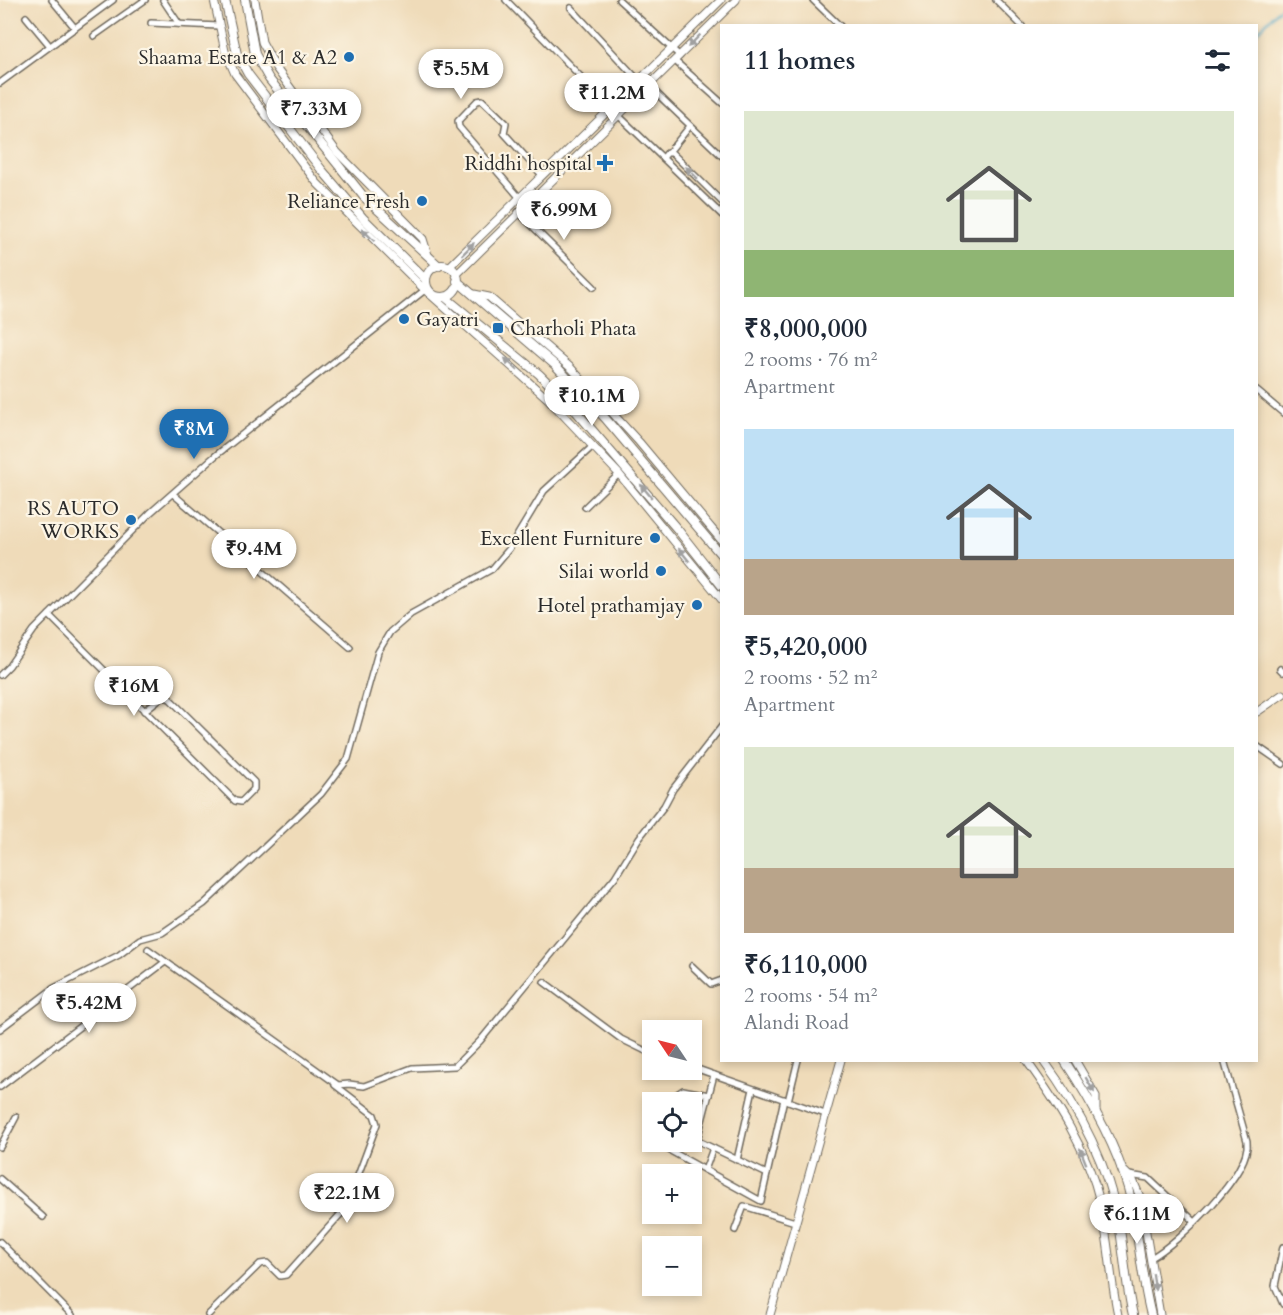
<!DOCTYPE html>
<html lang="en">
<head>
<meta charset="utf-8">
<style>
	:root { --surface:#fff; --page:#f6f6f7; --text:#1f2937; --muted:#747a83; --accent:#1f6fb2 }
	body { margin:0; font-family:Cardo,serif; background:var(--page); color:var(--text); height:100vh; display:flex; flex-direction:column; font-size:22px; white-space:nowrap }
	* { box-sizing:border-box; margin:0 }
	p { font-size:20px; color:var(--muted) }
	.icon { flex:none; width:33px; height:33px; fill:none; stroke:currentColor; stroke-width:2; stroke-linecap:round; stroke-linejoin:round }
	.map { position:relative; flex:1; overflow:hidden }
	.drawer { position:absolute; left:720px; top:24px; width:538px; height:1038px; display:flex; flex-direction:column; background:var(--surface); border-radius:0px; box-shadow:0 3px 9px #0003 }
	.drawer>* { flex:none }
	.needle { width:39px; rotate:305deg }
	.buttons { position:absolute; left:642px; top:1020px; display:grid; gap:12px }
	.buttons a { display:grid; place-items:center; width:60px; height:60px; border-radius:0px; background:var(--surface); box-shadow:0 3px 9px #0003; font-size:30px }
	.price { position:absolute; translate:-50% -51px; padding:0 14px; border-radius:21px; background:#fff; color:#222; font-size:20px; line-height:39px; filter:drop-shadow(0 2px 3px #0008) }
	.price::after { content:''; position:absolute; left:50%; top:36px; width:18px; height:14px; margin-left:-9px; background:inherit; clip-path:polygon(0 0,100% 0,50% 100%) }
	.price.selected { background:var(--accent); color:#fff }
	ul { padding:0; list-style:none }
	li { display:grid; align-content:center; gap:12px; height:318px; padding:0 24px }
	li span { display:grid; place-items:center; height:186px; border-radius:0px; color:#555 }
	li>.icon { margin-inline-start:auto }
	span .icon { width:108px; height:108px; fill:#fffc; stroke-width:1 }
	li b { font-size:26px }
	h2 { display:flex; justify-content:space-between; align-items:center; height:72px; padding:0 24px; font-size:26px }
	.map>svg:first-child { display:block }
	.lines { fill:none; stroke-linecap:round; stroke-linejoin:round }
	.stream { stroke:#49a7c8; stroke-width:2 }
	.minor-casing { stroke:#70695d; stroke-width:8 }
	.tertiary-casing { stroke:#70695d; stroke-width:9 }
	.primary-casing { stroke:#70695d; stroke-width:10 }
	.minor { stroke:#fff; stroke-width:5 }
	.tertiary { stroke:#fff; stroke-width:7 }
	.primary { stroke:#fff; stroke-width:8 }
	.oneway { fill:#a0a0a0 }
	.poi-dot { fill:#1f6fb2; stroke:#fcf5e5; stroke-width:2 }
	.labels { text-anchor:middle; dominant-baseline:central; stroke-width:4.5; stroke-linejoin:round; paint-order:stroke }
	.poi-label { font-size:20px; fill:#2b2b2b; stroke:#fcf5e5; text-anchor:end }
</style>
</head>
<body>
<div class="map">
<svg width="1283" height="1315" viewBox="0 0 1283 1315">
	<rect width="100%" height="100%" fill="#fcf5e5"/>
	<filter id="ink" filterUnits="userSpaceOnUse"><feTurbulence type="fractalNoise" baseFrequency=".0167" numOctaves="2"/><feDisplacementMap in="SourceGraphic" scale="12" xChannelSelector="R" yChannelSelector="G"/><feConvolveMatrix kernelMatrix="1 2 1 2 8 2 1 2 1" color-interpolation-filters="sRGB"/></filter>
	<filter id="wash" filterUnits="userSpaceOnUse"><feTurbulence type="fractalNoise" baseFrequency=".008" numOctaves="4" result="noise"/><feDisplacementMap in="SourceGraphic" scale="24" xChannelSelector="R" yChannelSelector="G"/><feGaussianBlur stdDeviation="1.35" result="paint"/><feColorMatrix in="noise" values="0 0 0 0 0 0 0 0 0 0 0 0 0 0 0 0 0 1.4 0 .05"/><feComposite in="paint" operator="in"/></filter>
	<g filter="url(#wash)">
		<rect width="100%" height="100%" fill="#efdbb9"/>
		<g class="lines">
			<!-- stream -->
			<polyline class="stream" points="1257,32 1283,5"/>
		</g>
	</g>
	<g filter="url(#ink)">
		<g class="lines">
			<!-- minor casing -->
			<g class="minor-casing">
				<g id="minor">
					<polyline points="52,0 75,28"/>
					<polyline points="163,0 179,24"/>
					<polyline points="506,0 618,115 722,215"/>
					<polyline points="619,0 680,56"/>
					<polyline points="813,0 840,26"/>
					<polyline points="996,0 1022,26"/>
					<polyline points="571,8 639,81"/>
					<polyline points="26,17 50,46"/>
					<polyline points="151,23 219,26"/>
					<polyline points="94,36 145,0"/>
					<polyline points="675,61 722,103"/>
					<polyline points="0,83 113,0"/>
					<polyline points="649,86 722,156"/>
					<polyline points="669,152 690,126"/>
					<polyline points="663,158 667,153 672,153 722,202"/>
					<polyline points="519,197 459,127 458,121 477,101 482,100 506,123 504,133 542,175"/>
					<polyline points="518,212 594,287"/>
					<polyline points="1257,391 1283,413"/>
					<polyline points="173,494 350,647"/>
					<polyline points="585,507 619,474"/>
					<polyline points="49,615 235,801 241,802 254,789 254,782 170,699 163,696 144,711"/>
					<polyline points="1280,669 1283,672"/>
					<polyline points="0,675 9,666 34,630 150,513 215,456 426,289"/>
					<polyline points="1257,746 1283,764"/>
					<polyline points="148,949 338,1085 349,1084 364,1086 412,1068 455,1066 480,1041 615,877 639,838 664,806 673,789 722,726"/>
					<polyline points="692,966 711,984 722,980"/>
					<polyline points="544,982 621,1039 652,1054"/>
					<polyline points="0,1029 54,988 119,955 140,939 162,933 204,904 321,794 348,759 378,652 390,632 411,614 492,569 509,549 544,491 593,446"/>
					<polyline points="692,1067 825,1114"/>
					<polyline points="0,1087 165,962"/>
					<polyline points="788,1101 798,1060"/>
					<polyline points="674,1102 677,1094 683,1090 709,1095"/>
					<polyline points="692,1138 767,1174"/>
					<polyline points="697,1140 714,1075"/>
					<polyline points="668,1142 667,1149 761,1201 784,1099"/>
					<polyline points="0,1147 16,1117"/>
					<polyline points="737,1160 753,1089"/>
					<polyline points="705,1170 713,1148"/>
					<polyline points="1129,1175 1148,1178 1195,1222"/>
					<polyline points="0,1179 43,1217"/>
					<polyline points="735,1230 744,1206 795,1222"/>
					<polyline points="0,1242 72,1315"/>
					<polyline points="1283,1247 1275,1286 1283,1304"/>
					<path d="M1151,1258C1178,1243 1252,1173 1247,1141L1224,1060"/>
					<polyline points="208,1315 260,1264 267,1263 280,1276 286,1275 346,1208 377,1124 374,1115 335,1085"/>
				</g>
			</g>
			<!-- tertiary casing -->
			<g class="tertiary-casing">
				<g id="tertiary">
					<polyline points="214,0 225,51 235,74 317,183 425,290 548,399 619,474 722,600"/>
					<polyline points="255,0 262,42 276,68 337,152 423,239 428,255"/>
					<polyline points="449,267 721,0"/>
					<polyline points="456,275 736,0"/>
					<polyline points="474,294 489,297 571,368 639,442 722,541"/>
					<polyline points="1257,712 1283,694"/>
					<path d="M1026,1060C1057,1103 1088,1150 1100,1202C1109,1239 1110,1278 1118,1315"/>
					<polyline points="1075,1060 1096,1096 1096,1113"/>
					<polyline points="1121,1168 1133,1180 1140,1197 1160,1315"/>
					<polyline points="770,1315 841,1060"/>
				</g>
			</g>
			<!-- primary casing -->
			<g class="primary-casing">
				<g id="primary">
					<polyline points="225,0 237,54 248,74 321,169 363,218 426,280"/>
					<polyline points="245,0 255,54 269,79 364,197 439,266"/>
					<circle cx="442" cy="281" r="16"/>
					<polyline points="457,281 555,365 605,418 722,556"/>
					<polyline points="445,297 539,374 575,410 678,530 722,586"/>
					<path d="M1043,1060C1080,1110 1107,1163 1119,1223C1124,1254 1126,1285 1133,1315"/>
					<path d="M1064,1060C1090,1099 1115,1142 1128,1188C1139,1230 1140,1273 1151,1315"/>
				</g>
			</g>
			<!-- minor -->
			<use href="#minor" class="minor"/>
			<!-- tertiary -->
			<use href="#tertiary" class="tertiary"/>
			<!-- primary -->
			<use href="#primary" class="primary"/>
		</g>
		<!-- one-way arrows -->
		<defs><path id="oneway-solid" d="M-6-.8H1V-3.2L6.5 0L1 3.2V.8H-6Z" transform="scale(1.5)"/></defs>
		<g class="oneway">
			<use href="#oneway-solid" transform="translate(694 41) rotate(135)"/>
			<use href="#oneway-solid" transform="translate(692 173) rotate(-135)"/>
			<use href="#oneway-solid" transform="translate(368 235) rotate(-136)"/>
			<use href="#oneway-solid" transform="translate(468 249) rotate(-45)"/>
			<use href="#oneway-solid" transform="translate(511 364) rotate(-138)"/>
			<use href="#oneway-solid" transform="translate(646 491) rotate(-130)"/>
			<use href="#oneway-solid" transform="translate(684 555) rotate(-129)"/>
			<use href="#oneway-solid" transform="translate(1090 1085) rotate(60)"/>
			<use href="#oneway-solid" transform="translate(1083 1156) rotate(-112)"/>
			<use href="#oneway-solid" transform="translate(1154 1282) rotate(82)"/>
		</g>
	</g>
	<!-- markers -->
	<g class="poi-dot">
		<circle cx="349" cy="57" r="6"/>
		<path d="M602 154h6v6h6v6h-6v6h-6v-6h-6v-6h6z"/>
		<circle cx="422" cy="201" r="6"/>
		<circle cx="404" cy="319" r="6"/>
		<rect x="492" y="322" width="12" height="12" rx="3"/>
		<circle cx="131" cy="520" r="6"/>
		<circle cx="655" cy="538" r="6"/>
		<circle cx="661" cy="571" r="6"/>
		<circle cx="697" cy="605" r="6"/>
	</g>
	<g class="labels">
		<!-- poi labels -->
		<g class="poi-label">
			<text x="337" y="57">Shaama Estate A1 &amp; A2</text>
			<text x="592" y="163">Riddhi hospital</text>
			<text x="410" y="201">Reliance Fresh</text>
			<text x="416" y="319" text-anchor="start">Gayatri</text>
			<text x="510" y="328" text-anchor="start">Charholi Phata</text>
			<text x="119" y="508">RS AUTO<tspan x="119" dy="23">WORKS</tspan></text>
			<text x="643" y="538">Excellent Furniture</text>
			<text x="649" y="571">Silai world</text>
			<text x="685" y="605">Hotel prathamjay</text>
		</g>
	</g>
</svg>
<div class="buttons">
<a><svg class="needle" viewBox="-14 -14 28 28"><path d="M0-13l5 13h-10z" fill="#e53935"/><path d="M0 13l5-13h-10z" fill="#747a83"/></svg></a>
<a><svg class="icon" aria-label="locate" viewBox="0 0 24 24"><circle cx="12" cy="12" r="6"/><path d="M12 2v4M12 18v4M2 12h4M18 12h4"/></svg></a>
<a>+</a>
<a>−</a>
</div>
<b class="price" style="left:461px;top:100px">₹5.5M</b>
<b class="price" style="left:612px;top:124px">₹11.2M</b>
<b class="price" style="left:314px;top:140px">₹7.33M</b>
<b class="price" style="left:564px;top:241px">₹6.99M</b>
<b class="price" style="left:592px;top:427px">₹10.1M</b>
<b class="price selected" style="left:194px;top:460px">₹8M</b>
<b class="price" style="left:254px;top:580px">₹9.4M</b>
<b class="price" style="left:134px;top:717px">₹16M</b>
<b class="price" style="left:89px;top:1034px">₹5.42M</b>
<b class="price" style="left:347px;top:1224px">₹22.1M</b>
<b class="price" style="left:1137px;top:1245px">₹6.11M</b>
<section class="drawer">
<h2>11 homes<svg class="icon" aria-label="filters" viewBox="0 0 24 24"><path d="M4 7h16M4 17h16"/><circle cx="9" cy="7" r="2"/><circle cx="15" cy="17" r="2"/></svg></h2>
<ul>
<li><span style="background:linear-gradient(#dfe7d0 75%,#8fb573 0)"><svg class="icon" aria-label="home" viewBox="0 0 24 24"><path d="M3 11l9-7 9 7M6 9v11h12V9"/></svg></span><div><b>₹8,000,000</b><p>2 rooms · 76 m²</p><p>Apartment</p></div></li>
<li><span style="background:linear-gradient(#bfe0f5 70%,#b9a48a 0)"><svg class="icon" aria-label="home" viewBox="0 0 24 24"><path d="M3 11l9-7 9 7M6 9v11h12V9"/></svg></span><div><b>₹5,420,000</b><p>2 rooms · 52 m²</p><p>Apartment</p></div></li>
<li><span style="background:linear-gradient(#dfe7d0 65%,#b9a48a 0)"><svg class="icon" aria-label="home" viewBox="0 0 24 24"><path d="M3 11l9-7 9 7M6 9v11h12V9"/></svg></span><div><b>₹6,110,000</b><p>2 rooms · 54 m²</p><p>Alandi Road</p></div></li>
</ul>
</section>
</div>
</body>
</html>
